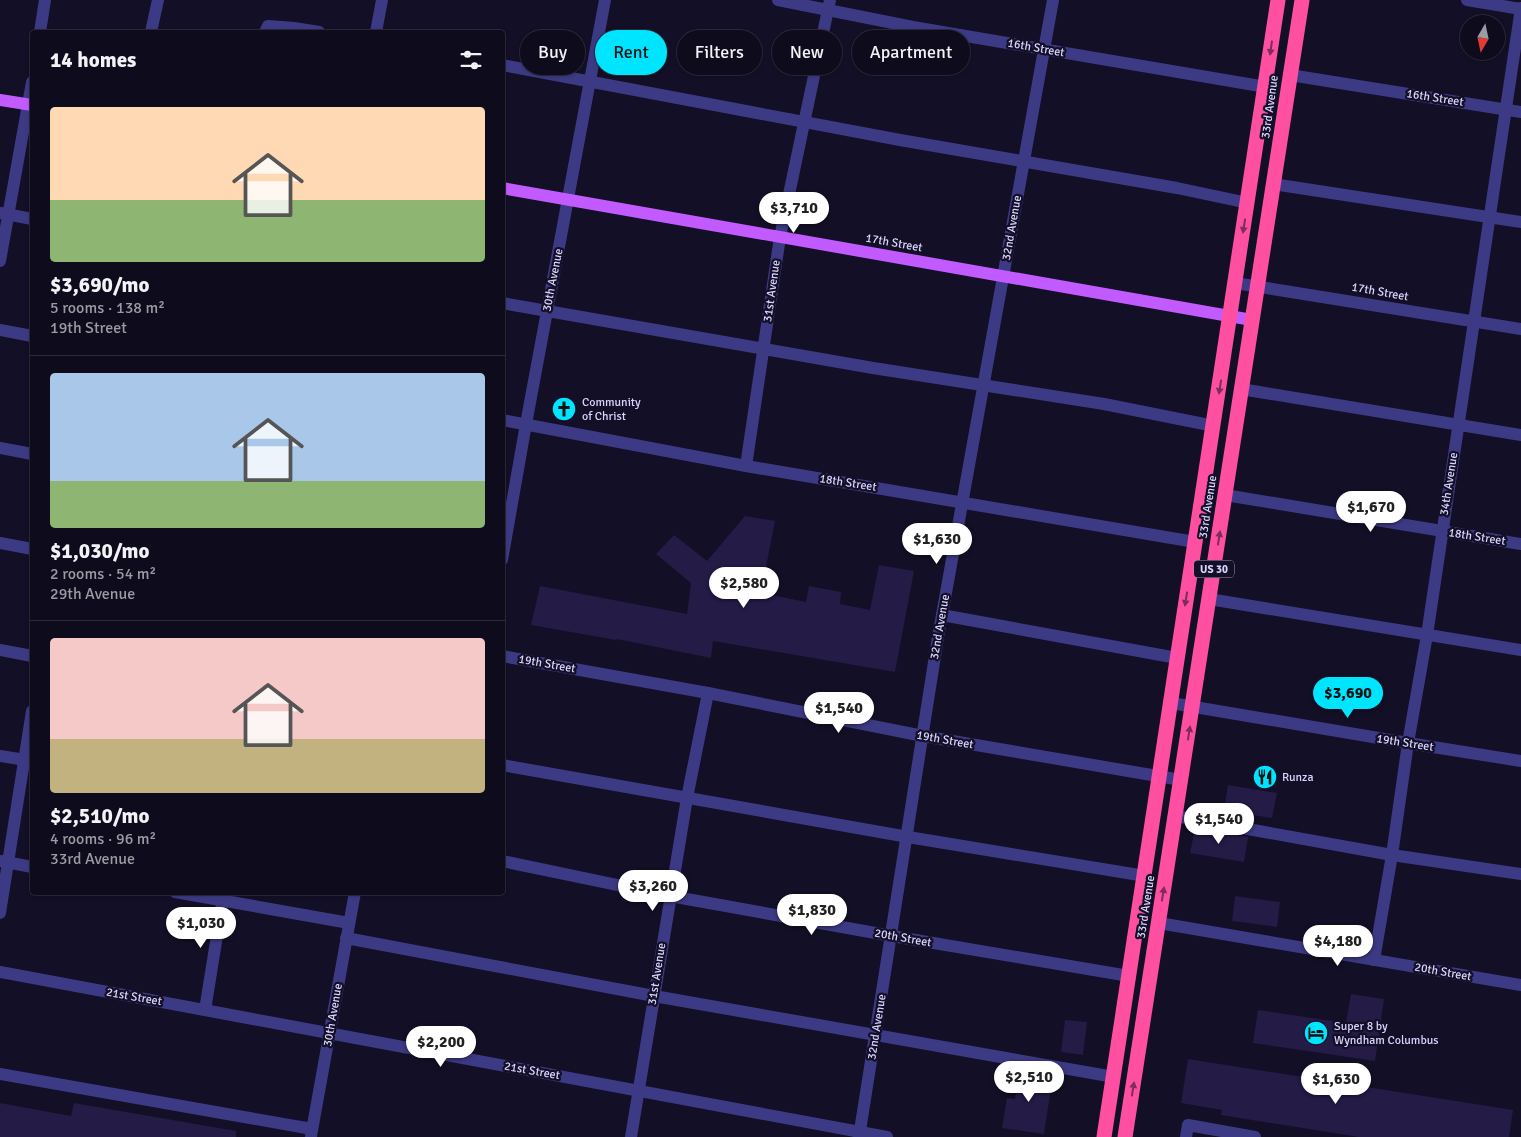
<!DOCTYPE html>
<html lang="en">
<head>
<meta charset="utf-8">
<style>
	:root { --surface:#0e0b1c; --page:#171425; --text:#f1f3f6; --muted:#9b9ba3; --line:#2e2b3b; --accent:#00e5ff }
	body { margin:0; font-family:Signika,sans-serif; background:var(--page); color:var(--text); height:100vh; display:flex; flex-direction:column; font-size:19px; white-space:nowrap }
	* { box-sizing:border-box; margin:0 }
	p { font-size:16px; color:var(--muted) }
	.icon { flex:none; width:28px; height:28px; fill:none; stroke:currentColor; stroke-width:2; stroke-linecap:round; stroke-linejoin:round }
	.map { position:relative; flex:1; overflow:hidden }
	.sheet { position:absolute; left:30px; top:30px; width:475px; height:865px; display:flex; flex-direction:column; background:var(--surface); border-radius:5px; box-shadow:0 1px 4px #0004,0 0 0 1px var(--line) }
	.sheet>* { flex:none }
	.guide { position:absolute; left:520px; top:30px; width:475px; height:45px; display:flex; gap:10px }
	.needle { width:32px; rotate:189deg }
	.fabs { position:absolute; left:1460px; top:15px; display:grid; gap:10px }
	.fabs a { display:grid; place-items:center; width:45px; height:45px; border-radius:50%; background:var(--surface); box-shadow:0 1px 4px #0004,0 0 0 1px var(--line); font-size:25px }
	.price { position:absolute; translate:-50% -42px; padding:0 11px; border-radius:18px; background:#fff; color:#222; font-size:16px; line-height:32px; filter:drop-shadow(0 1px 2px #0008) }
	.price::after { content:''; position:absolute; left:50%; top:30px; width:15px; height:11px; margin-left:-8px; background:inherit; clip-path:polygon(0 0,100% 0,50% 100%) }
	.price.current { background:var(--accent); color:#111 }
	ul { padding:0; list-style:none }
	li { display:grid; align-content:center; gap:10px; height:265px; padding:0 20px }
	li+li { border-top:1px solid var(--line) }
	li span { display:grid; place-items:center; height:155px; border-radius:5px; color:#555 }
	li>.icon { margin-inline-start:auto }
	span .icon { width:90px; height:90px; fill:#fffc; stroke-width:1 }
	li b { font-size:21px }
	h2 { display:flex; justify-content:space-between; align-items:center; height:60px; padding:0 20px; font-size:21px }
	.chip { padding:0 18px; border-radius:22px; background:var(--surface); box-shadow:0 1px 4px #0004,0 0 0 1px var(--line); font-size:18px; line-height:45px }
	.chip.current { background:var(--accent); color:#111 }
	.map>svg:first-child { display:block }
	.building { fill:#241b47 }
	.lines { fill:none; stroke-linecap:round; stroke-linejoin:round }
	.minor { stroke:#3d3a85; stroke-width:12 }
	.major { stroke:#c25bff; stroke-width:12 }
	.highway { stroke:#ff4fa3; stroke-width:15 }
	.oneway { fill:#7d2c5e }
	.labels { text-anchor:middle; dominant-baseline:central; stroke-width:4.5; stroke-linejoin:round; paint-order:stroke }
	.shield { fill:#130f26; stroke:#9e99be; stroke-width:1 }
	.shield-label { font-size:11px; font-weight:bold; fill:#d9d4ff }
	.street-label { font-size:12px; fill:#d9d4ff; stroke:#130f26 }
	.poi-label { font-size:12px; fill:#d9d4ff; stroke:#130f26; text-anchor:start }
</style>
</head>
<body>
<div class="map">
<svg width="1521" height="1137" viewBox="0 0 1521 1137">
	<rect width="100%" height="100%" fill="#130f26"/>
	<!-- building -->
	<g class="building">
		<polygon points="745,516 775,521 765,572 775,575 772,595 806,602 809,586 841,592 840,604 870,610 879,565 914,571 895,672 713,641 711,658 617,639 616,640 531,625 540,586 687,614 691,583 656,554 674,535 707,561"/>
		<polygon points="1228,785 1277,793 1272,818 1252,815 1251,821 1223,816"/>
		<polygon points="1195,828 1248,837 1244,862 1190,853"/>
		<polygon points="1235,896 1280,902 1277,927 1232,921"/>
		<polygon points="1351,994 1384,999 1375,1061 1253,1043 1258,1010 1346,1023"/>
		<polygon points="1065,1020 1087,1022 1083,1055 1061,1052"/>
		<polygon points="1188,1059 1513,1110 1509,1137 1359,1137 1221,1115 1222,1110 1181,1103"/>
		<polygon points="1020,1070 1053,1075 1044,1134 1002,1128 1007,1098 1015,1099"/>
		<polygon points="0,1103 71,1116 74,1103 236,1131 236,1137 0,1137"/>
	</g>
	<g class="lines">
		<!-- minor -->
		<g class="minor">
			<polyline points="778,0 913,27 1266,87"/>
			<polyline points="1467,0 1521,9"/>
			<polyline points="40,32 45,0"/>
			<polyline points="151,32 158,0"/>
			<polyline points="265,32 268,26 294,28 319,32"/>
			<polyline points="376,32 382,0"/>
			<polyline points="502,65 900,140 1177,188 1248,203"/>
			<polyline points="1290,75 1521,112"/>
			<polyline points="1273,184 1521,222"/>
			<polyline points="1,213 32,219"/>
			<polyline points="0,261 32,82"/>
			<polyline points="1235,283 1521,329"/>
			<polyline points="502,303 873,368 1104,404 1214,426"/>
			<polyline points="0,330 32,336"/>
			<polyline points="1241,389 1521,435"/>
			<polyline points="502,420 746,466 1195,542"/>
			<polyline points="0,448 32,454"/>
			<polyline points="746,466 780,237 830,0"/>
			<polyline points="1225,495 1521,544"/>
			<polyline points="0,543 32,549"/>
			<polyline points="502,560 526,424 605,0"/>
			<polyline points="1209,599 1521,650"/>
			<polyline points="942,615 1177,658"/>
			<polyline points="0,650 32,656"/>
			<polyline points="502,656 708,693 923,736 1181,780"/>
			<polyline points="1171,703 1408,743 1521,761"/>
			<polyline points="0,756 32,761"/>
			<polyline points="502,765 908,837 1145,876"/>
			<polyline points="1176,816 1392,855 1521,874"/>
			<polyline points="1,861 32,867"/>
			<polyline points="502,861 670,896 892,936 1129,976"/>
			<polyline points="175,892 349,923"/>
			<polyline points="0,913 32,711"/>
			<polyline points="1159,923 1521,985"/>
			<polyline points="346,938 654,996 1114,1077"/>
			<polyline points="1374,960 1392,855 1408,743 1427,635 1521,8"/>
			<polyline points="0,972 887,1137"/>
			<polyline points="205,1010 224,892"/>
			<polyline points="0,1074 312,1129"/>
			<polyline points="311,1136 355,892"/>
			<polyline points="631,1137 687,798 708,693"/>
			<polyline points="859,1137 938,637 1053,0"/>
			<polyline points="1186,1137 1188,1125 1255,1137"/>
		</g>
		<!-- major -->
		<g class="major">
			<polyline points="0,100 32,105"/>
			<polyline points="502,188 1252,320"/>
		</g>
		<!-- highway -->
		<g class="highway">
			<polyline points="1104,1137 1278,0"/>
			<polyline points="1125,1137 1302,0"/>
		</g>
	</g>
	<!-- one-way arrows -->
	<defs><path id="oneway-solid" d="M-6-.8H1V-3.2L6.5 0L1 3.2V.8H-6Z" transform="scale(1.25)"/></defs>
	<g class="oneway">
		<use href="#oneway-solid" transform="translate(1271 48) rotate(98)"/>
		<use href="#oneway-solid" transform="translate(1244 226) rotate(99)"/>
		<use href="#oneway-solid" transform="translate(1220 387) rotate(99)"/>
		<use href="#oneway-solid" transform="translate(1219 538) rotate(-81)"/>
		<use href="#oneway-solid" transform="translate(1186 599) rotate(99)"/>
		<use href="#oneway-solid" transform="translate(1189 733) rotate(-81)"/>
		<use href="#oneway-solid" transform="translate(1163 894) rotate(-81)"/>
		<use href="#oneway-solid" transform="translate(1133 1089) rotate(-81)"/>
	</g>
	<!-- icons -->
	<defs>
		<g id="church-disc" transform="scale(1.25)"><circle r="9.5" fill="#00e5ff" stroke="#130f26"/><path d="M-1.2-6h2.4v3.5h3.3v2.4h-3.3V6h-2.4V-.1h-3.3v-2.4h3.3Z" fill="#111"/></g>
		<g id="restaurant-disc" transform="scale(1.25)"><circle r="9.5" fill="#00e5ff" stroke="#130f26"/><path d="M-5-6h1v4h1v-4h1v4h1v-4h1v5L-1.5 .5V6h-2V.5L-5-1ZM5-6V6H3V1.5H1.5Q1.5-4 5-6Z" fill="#111"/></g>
		<g id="hotel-disc" transform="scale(1.25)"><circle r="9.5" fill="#00e5ff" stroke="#130f26"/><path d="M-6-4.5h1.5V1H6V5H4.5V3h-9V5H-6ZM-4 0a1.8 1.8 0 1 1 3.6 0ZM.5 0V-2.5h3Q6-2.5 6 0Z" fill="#111"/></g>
	</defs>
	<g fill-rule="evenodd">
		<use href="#church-disc" x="564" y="409"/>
		<use href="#restaurant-disc" x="1265" y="777"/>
		<use href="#hotel-disc" x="1316" y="1033"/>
	</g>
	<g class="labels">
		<!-- shield labels -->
		<rect class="shield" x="1194" y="560.5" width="40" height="17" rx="4"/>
		<g class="shield-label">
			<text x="1214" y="569">US 30</text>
		</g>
		<!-- street labels -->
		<g class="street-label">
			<text transform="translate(1036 48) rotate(10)">16th Street</text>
			<text transform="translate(1435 98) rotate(9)">16th Street</text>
			<text transform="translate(1270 107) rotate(-82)">33rd Avenue</text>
			<text transform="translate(1012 228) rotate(-80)">32nd Avenue</text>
			<text transform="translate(894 243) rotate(10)">17th Street</text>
			<text transform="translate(553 280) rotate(-79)">30th Avenue</text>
			<text transform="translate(772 291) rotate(-82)">31st Avenue</text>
			<text transform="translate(1380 292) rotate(10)">17th Street</text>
			<text transform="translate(848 483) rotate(9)">18th Street</text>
			<text transform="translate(1449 484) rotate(-81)">34th Avenue</text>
			<text transform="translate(1208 507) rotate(-81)">33rd Avenue</text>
			<text transform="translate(1477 537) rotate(9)">18th Street</text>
			<text transform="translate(940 627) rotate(-80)">32nd Avenue</text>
			<text transform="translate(547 664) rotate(10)">19th Street</text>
			<text transform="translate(945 740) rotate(10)">19th Street</text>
			<text transform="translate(1405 743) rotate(9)">19th Street</text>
			<text transform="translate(1146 907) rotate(-81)">33rd Avenue</text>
			<text transform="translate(903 938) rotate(10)">20th Street</text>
			<text transform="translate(1443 972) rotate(10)">20th Street</text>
			<text transform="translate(657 974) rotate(-81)">31st Avenue</text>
			<text transform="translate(134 997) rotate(10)">21st Street</text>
			<text transform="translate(333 1015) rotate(-80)">30th Avenue</text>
			<text transform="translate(877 1027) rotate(-81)">32nd Avenue</text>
			<text transform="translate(532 1071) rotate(10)">21st Street</text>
		</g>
		<!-- poi labels -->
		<g class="poi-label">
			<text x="582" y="402">Community<tspan x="582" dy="14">of Christ</tspan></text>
			<text x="1282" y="777">Runza</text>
			<text x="1334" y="1026">Super 8 by<tspan x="1334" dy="14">Wyndham Columbus</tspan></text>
		</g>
	</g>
</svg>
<div class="fabs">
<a><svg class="needle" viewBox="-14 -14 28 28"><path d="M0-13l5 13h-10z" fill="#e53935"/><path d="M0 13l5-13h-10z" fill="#9b9ba3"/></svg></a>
</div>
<b class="price" style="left:794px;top:234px">$3,710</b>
<b class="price" style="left:1371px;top:533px">$1,670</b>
<b class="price" style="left:937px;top:565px">$1,630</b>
<b class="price" style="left:744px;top:609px">$2,580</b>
<b class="price current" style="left:1348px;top:719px">$3,690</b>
<b class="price" style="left:839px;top:734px">$1,540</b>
<b class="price" style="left:1219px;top:845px">$1,540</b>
<b class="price" style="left:653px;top:912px">$3,260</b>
<b class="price" style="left:812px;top:936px">$1,830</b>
<b class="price" style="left:201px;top:949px">$1,030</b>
<b class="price" style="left:1338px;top:967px">$4,180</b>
<b class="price" style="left:441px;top:1068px">$2,200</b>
<b class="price" style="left:1029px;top:1103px">$2,510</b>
<b class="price" style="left:1336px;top:1105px">$1,630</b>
<div class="guide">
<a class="chip">Buy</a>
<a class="chip current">Rent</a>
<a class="chip">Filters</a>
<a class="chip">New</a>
<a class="chip">Apartment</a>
</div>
<section class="sheet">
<h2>14 homes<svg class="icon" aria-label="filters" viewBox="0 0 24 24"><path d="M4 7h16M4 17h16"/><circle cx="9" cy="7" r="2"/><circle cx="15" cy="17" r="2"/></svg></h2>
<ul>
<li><span style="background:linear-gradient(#ffd9b3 60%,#8fb573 0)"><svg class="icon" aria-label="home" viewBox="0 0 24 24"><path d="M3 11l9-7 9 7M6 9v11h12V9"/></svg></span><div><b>$3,690/mo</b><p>5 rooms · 138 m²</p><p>19th Street</p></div></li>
<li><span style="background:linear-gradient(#a9c7e8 70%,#8fb573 0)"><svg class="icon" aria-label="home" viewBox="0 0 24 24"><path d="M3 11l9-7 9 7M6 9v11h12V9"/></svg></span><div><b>$1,030/mo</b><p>2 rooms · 54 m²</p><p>29th Avenue</p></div></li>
<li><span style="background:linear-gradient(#f6c9c9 65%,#c2b280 0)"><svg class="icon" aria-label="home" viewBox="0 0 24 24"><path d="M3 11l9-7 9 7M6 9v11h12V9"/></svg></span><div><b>$2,510/mo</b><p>4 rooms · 96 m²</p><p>33rd Avenue</p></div></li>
</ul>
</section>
</div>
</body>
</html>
